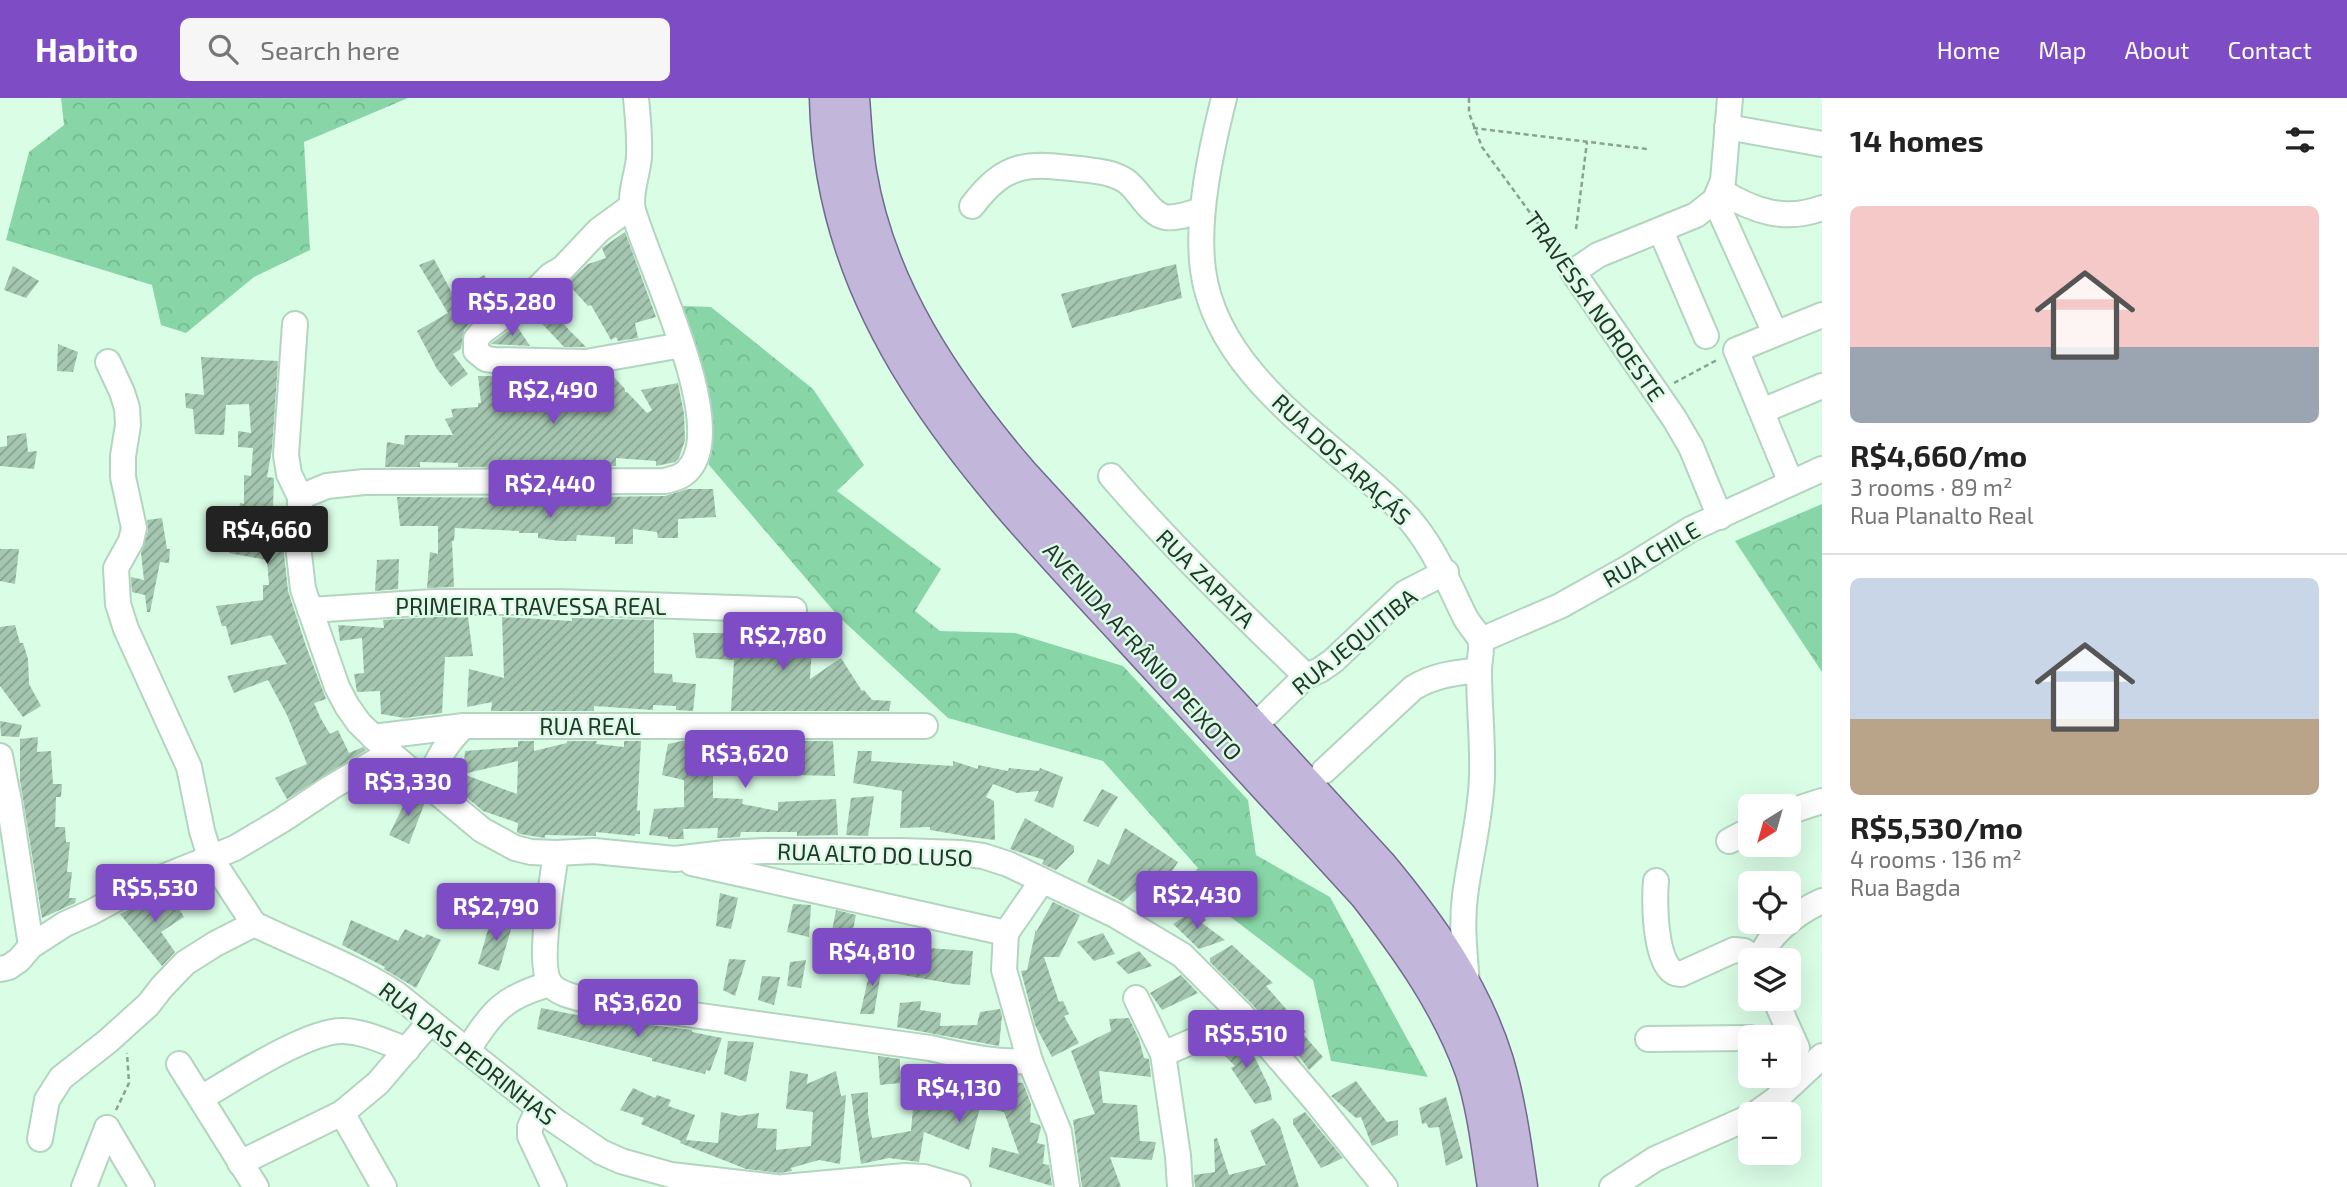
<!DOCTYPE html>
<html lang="en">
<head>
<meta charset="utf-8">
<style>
	:root { --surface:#fff; --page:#f6f6f6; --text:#222; --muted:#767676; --line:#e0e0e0; --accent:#7e4cc4 }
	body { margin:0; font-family:"Exo 2",sans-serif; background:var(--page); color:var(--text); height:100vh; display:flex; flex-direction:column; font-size:26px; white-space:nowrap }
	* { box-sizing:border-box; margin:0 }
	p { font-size:23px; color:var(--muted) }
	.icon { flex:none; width:38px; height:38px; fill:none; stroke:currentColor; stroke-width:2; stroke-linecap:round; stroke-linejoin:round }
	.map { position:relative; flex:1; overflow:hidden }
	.details { display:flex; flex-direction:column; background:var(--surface); width:525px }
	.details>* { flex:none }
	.needle { width:46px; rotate:217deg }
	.fabs { position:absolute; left:1738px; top:696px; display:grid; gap:14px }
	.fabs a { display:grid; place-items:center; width:63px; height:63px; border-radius:10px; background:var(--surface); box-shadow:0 7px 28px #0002; font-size:35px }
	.price { position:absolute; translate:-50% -60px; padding:0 16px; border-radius:7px; background:var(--accent); color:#fff; font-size:23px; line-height:46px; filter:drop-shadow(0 2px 4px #0008) }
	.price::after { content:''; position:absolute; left:50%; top:42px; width:21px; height:16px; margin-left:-10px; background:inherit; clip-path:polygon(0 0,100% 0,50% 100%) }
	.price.on { background:#222; color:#fff }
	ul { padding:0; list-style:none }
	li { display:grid; align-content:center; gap:14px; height:371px; padding:0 28px }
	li+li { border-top:2px solid var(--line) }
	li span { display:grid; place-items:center; height:217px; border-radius:10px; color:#555 }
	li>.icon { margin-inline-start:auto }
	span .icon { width:126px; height:126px; fill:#fffc; stroke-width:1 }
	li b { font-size:30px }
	h2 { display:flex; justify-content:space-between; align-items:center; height:84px; padding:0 28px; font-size:30px }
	header { display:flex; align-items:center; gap:42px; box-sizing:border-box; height:98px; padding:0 35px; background:var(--accent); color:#fff }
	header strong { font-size:33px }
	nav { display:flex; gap:38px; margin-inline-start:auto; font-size:24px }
	.search { width:490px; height:63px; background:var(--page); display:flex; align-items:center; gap:18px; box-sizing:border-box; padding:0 24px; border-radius:10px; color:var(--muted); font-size:26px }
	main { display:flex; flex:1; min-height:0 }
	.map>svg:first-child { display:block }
	.forest { fill:url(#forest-crowns) }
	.building { fill:url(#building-hatch) }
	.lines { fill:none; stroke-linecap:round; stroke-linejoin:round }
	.minor-casing { stroke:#b3d5bf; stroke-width:28 }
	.major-casing { stroke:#71698e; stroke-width:35 }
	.path { stroke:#88a291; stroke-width:2.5; stroke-dasharray:5 3.5; stroke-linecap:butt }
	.minor { stroke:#fff; stroke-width:24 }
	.major { stroke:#c2b6db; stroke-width:32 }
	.labels { text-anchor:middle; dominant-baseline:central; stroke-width:5; stroke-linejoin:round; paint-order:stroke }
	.street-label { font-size:23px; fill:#26342b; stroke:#dafde6 }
</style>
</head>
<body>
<header>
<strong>Habito</strong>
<div class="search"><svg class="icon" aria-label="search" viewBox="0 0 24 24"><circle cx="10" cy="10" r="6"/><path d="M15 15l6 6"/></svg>Search here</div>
<nav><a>Home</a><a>Map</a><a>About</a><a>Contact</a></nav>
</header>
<main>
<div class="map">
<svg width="1822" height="1089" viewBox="0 0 1822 1089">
	<defs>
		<pattern id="forest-crowns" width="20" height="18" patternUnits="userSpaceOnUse" patternTransform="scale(1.75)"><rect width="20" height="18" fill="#88d6a7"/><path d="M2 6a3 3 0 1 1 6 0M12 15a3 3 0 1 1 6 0" fill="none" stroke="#75b890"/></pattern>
		<pattern id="building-hatch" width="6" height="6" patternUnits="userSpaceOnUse" patternTransform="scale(1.75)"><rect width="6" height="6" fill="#a5c7b1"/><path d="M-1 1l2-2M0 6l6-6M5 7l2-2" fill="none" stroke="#86a290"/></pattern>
	</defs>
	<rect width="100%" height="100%" fill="#dafde6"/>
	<!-- forest -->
	<g class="forest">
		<polygon points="61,0 408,0 304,44 310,152 254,179 186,235 161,227 152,187 6,142 29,54 64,27"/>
		<polygon points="682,208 711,209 813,291 864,367 837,393 941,471 915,513 940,533 1015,535 1123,568 1248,702 1256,757 1330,799 1428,979 1331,963 1313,882 1232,820 1179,793 1198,770 1103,663 948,620 838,518 709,367"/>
		<polygon points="1822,406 1822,574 1735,443"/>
	</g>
	<!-- building -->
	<g class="building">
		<polygon points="625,134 656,219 635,225 638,240 618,243 616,239 611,242 591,207 588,208 567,185 588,166 606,160 602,150"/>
		<polygon points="434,161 452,195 484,177 500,202 473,222 464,232 461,251 453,256 468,276 451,289 437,271 417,233 448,215 419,167"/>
		<polygon points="1176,166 1182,200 1072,230 1061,196"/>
		<polygon points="13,168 39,183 26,200 4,192"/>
		<polygon points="545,204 569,232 586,249 564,249 532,215"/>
		<polygon points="516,227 530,248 491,246 492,245"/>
		<polygon points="58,246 78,254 73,274 57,273"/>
		<polygon points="201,259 278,263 272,351 267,379 274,380 273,410 285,412 284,456 288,493 306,548 326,601 314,605 321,621 330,636 338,632 349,655 363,649 366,652 287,701 275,680 307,666 287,617 268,582 234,595 227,578 287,566 271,537 231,547 226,528 222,528 216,508 263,502 263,487 269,487 267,462 229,455 234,435 236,436 240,405 244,406 244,377 251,378 253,350 238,349 238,333 251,335 249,306 226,307 224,337 195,336 193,311 186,310 185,295 204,297"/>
		<polygon points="610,275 625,291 625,294 627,294 647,315 652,312 641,292 678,285 684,316 685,342 679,360 675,364 656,368 656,363 616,360 616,368 458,369 458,365 420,364 420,369 385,369 387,344 404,347 405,337 453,337 445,321 453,319 451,311 478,309 478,305 481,305 478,278 586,279"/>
		<polygon points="26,335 28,354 37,353 34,371 0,368 0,349 7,348 7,338"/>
		<polygon points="688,391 713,391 716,419 678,421 678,440 658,440 657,434 633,431 633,446 615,446 615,439 577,437 576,443 560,443 538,440 538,435 519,435 519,433 455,430 454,443 452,443 454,489 427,490 430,454 438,456 438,428 400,428 397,399 540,400 558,402 558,406 596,405 597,399 665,398"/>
		<polygon points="162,420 167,451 170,451 169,465 160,464 150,514 147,514 145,497 132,494 131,479 144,482 141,455 148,433 147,422"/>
		<polygon points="0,451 19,451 15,486 0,483"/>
		<polygon points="399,461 398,491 375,493 377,462"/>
		<polygon points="434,519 468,519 473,558 445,559 442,615 405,620 381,616 380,593 357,594 354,576 364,575 362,540 340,543 338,527 384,530 383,522"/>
		<polygon points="502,519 572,523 572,520 654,522 654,575 672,576 673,584 696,586 693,613 676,612 676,608 653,607 653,612 594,608 594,613 491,613 492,604 467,609 469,571 504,580"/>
		<polygon points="734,525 794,527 813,533 810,581 841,560 862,593 864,592 872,602 891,603 889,613 731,613 734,562 696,560 693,535 734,535"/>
		<polygon points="15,527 20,545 23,545 28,561 29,586 41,608 23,619 0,588 0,529"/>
		<polygon points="0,623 22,627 19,639 1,638"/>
		<polygon points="38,639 37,654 51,653 53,686 62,686 61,699 56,699 55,729 65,729 66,744 70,744 67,774 72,774 69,800 76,800 75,805 42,820 20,682 20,641"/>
		<polygon points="518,643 534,643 534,653 567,645 567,643 597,643 596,646 624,649 624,643 641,643 637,713 640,712 640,736 635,736 635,738 596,734 596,738 545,737 545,740 520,736 517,734 518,725 483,713 453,688 463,689 463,676 517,696 518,663 463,676 465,653 518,649"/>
		<polygon points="682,643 713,643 713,653 756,648 756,643 833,643 835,678 757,676 757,674 713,675 713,700 743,701 742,706 778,713 778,704 836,701 838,737 797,738 797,734 741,734 740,739 722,740 717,740 718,730 683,731 684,741 668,741 668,739 649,737 654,711 684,709 684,682 662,677 668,646"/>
		<polygon points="858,653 872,653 871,663 953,668 953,663 978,671 978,667 1008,673 1009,670 1039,673 1040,670 1063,679 1053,710 1034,703 1039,693 1017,695 993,686 986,699 994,703 995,742 971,739 930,732 930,729 900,730 902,693 853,685"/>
		<polygon points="1102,691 1118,699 1098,729 1083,723"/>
		<polygon points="411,692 425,704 409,746 389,737"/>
		<polygon points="874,698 868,738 846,737 851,700"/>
		<polygon points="1025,720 1074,748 1074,754 1056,772 1042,766 1044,762 1010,751"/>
		<polygon points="1125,730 1178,764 1149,807 1135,793 1123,804 1087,784 1098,761 1109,767"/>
		<polygon points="168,793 184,819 161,834 175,854 162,868 120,816"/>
		<polygon points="720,795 738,800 731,831 716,828"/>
		<polygon points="1053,804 1080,817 1059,859 1044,859 1059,904 1063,903 1069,916 1064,918 1079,945 1052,959 1035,927 1021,873 1027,872 1036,831 1036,834"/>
		<polygon points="793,806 811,807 809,839 787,834"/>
		<polygon points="836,812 856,817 850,846 830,843"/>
		<polygon points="1195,812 1206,822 1202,825 1225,842 1199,851 1173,826"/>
		<polygon points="492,818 513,824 499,873 478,866"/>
		<polygon points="351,822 398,843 405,831 424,840 427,836 441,842 416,890 384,871 385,869 342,847"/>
		<polygon points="1103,835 1115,856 1094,863 1077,844"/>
		<polygon points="897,842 929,844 927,850 973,853 970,887 954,886 897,876"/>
		<polygon points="1232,847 1273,885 1266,888 1306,934 1303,936 1323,959 1309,972 1290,945 1287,947 1252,906 1210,864 1210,860"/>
		<polygon points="1139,853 1152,868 1128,876 1116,864"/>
		<polygon points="873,860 883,862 874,916 860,916"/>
		<polygon points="729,861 746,862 735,898 723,892"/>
		<polygon points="806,862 801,890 787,888 790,864"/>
		<polygon points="1181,877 1198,895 1162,912 1150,895"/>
		<polygon points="762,878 780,879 774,907 758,902"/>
		<polygon points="921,903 920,912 941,915 940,928 977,927 980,914 1000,911 1002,918 999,948 897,929 900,905"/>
		<polygon points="541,910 592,920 692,932 692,934 722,940 710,973 706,972 705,976 652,963 652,960 537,931"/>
		<polygon points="1129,920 1139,941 1144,960 1149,961 1151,979 1099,973 1103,1005 1137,1007 1140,1043 1156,1044 1152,1062 1110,1059 1121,1089 1082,1089 1073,1022 1095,1016 1071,953 1111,933 1109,921"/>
		<polygon points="1237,938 1255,960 1270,991 1272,1002 1255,1006 1231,970 1235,968 1215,948"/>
		<polygon points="728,943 754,944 746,984 724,976"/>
		<polygon points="878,958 900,961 900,985 880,987"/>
		<polygon points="790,973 808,976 807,986 836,973 841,998 846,997 840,1066 819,1062 791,1070 792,1073 780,1075 746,1071 680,1045 681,1043 641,1026 644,1020 620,1012 633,990 655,1000 657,997 671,1002 668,1008 695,1017 686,1042 718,1045 721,1014 739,1018 759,1015 757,1030 777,1031 776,1052 811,1048 813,1014 786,1011"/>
		<polygon points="916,976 939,977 938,982 978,986 977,982 1023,985 1031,1006 1030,1024 1040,1027 1041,1030 1037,1045 1045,1047 1043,1066 1049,1067 1052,1088 989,1069 992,1049 1019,1056 1004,1014 980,1009 969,1052 924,1034 919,1064 889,1060 861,1066 851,996 868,994 868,1016 872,1040 911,1033"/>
		<polygon points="1356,983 1387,1024 1398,1022 1398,1037 1372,1048 1361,1019 1356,1020 1331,998"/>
		<polygon points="1446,999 1463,1060 1446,1068 1439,1029 1429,1030 1426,1025 1422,1026 1419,1010"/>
		<polygon points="1305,1014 1343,1060 1321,1070 1293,1026 1293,1021"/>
		<polygon points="1273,1020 1280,1028 1299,1089 1195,1089 1194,1077 1215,1074 1214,1041 1217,1040 1229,1077 1266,1067 1250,1033"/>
	</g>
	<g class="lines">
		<!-- minor casing -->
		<g class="minor-casing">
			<g id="minor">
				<path d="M1224,0C1211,52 1196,120 1203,172C1217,278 1330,342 1400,411C1431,442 1446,480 1465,519C1469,527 1476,533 1480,541C1483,549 1479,563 1479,572C1479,607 1483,642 1482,678C1481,718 1470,758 1465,798C1461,828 1465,857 1467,887"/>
				<polyline points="1727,29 1822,46"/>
				<path d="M1721,93C1753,113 1785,124 1822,110"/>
				<polyline points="1715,102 1775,235"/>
				<polyline points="632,108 599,132 563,170 551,177 531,197 482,234 476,241 476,253 486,261 494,262 586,264 682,247"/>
				<path d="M972,108C1006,63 1028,65 1080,71C1096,73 1112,74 1126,83C1139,92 1149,116 1165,119C1177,121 1191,115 1202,112"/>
				<polyline points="1661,133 1706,238"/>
				<polyline points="295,226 286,357 289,376 300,399 299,456 303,491 337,589 347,608 359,625 390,655 482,732 515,750 531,754 556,755"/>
				<polyline points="108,264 122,294 127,310 128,327 123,358 123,379 134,430 131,443 116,470 118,506 126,531 189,669 202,733 210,759 254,826"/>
				<polyline points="1762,313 1822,288"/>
				<path d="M1111,378C1172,449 1239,513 1306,578"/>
				<polyline points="1791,385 1736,252 1822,217"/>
				<path d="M300,399L327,388L364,384L665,383C677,380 685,378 692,367C725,318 648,167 633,112C629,96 638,75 639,59C640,39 638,20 636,0"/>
				<polyline points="1720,419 1691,349 1674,320 1573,174 1598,157 1696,117 1715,102 1723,83 1730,0"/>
				<polyline points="310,512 434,504 558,504 794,512"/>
				<polyline points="1481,542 1560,508 1628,470 1691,431 1822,371"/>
				<polyline points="1267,616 1306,578 1320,572 1333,563 1405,495 1446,474"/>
				<polyline points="373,639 464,628 925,628"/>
				<polyline points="0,658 9,703 31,848"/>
				<path d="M1324,673L1413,590C1434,577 1454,575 1479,572"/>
				<path d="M427,688C436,663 445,646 464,628"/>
				<polyline points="1788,714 1822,703"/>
				<polyline points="1729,743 1750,732"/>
				<polyline points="692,765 1006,835"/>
				<polyline points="1042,783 1006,835 1004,872 1030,963 1059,1034 1067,1089"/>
				<path d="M1656,783C1654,802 1654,877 1681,876L1734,852L1744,853L1760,863"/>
				<path d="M1760,863C1766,837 1799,813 1822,803"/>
				<polyline points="0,871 9,869 19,862 31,848 65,826 92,814 136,790 235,750 282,722 330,690 390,655"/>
				<polyline points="1136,900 1163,956 1178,1058 1180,1089"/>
				<polyline points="1775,901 1797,950"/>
				<polyline points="1648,941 1750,940"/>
				<path d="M467,953C493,913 503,899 550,886"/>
				<polyline points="1163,956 1193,943 1241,916"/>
				<path d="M1030,963C995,965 964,958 930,950L586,902C574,899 559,896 551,887C536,869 553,780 556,755L594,753L675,761L725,755L764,753H901L960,755L983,758L1008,766L1115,817L1182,857L1241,916L1315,1002L1385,1089"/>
				<polyline points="179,966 256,1089"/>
				<path d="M201,1000C234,981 309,931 344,933C366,934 388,945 407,952"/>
				<polyline points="539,1010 530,1029 530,1038 554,1089"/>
				<polyline points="342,1015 384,1089"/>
				<polyline points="1754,1017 1775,1002 1822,958"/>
				<polyline points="107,1030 142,1089"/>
				<path d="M40,1041L47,1002L61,980L108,943L148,907L162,889L185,865L215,846L254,826C301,849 350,866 395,895L554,1022L601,1054L621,1063L671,1077L776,1089"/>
				<polyline points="240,1065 342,1015 378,985 430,924"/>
				<polyline points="84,1089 107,1030"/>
				<polyline points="784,1089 905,1078 924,1079 958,1089"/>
				<polyline points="1612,1089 1655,1061 1750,1019"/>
			</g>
		</g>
		<!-- major casing -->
		<g class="major-casing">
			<g id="major">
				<path d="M826,0C831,229 983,381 1129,539C1208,625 1287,710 1365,796C1408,851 1448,907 1472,974C1484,1011 1488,1051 1494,1089"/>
				<path d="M853,0C855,25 856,50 860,74C879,189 946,288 1021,375L1380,767C1429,826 1474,888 1497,963C1509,1003 1515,1047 1521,1089"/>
			</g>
		</g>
		<!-- path -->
		<g class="path">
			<polyline points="1469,0 1469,15 1482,49 1561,157"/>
			<polyline points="1473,30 1647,51"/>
			<polyline points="1576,131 1587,44"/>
			<polyline points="1674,285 1717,262"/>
			<polyline points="116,1012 129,985 127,955"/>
		</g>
		<!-- minor -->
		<use href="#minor" class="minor"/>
		<!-- major -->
		<use href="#major" class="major"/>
	</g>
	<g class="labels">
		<!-- street labels -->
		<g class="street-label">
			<text transform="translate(1595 208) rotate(55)">TRAVESSA NOROESTE</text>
			<text transform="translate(1342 361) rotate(43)">RUA DOS ARAÇÁS</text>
			<text transform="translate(1651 456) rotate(-30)">RUA CHILE</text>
			<text transform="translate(1206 480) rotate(45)">RUA ZAPATA</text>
			<text x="531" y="508">PRIMEIRA TRAVESSA REAL</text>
			<text transform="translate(1354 543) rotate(-39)">RUA JEQUITIBA</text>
			<text transform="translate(1143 553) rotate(48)">AVENIDA AFRÂNIO PEIXOTO</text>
			<text x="590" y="628">RUA REAL</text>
			<text transform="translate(875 756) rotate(2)">RUA ALTO DO LUSO</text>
			<text transform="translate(468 955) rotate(38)">RUA DAS PEDRINHAS</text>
		</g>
	</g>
</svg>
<div class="fabs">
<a><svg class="needle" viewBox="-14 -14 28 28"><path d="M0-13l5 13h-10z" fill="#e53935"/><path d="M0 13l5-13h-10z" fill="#767676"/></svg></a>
<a><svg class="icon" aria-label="locate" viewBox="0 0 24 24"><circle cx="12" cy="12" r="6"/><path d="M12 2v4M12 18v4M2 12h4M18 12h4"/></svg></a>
<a><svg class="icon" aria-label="layers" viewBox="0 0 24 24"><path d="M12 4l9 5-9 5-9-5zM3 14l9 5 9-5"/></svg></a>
<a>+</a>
<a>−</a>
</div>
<b class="price" style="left:512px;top:240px">R$5,280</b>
<b class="price" style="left:553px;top:328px">R$2,490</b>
<b class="price" style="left:550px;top:422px">R$2,440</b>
<b class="price on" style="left:267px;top:468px">R$4,660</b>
<b class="price" style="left:783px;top:574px">R$2,780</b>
<b class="price" style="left:745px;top:692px">R$3,620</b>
<b class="price" style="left:408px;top:720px">R$3,330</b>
<b class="price" style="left:155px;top:826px">R$5,530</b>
<b class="price" style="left:1197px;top:833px">R$2,430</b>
<b class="price" style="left:496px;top:845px">R$2,790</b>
<b class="price" style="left:872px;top:890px">R$4,810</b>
<b class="price" style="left:638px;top:941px">R$3,620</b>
<b class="price" style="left:1246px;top:972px">R$5,510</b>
<b class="price" style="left:959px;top:1026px">R$4,130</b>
</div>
<section class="details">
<h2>14 homes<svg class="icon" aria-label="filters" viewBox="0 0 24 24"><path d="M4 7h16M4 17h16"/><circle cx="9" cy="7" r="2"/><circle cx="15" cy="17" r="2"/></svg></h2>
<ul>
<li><span style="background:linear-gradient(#f6c9c9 65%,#9aa5b1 0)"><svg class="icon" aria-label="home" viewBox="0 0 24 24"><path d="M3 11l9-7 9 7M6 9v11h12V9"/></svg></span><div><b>R$4,660/mo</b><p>3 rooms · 89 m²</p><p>Rua Planalto Real</p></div></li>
<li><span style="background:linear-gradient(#c9d6e8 65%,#b9a48a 0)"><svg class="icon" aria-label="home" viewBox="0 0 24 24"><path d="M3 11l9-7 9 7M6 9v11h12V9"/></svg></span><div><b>R$5,530/mo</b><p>4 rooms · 136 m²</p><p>Rua Bagda</p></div></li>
</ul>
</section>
</main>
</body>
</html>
